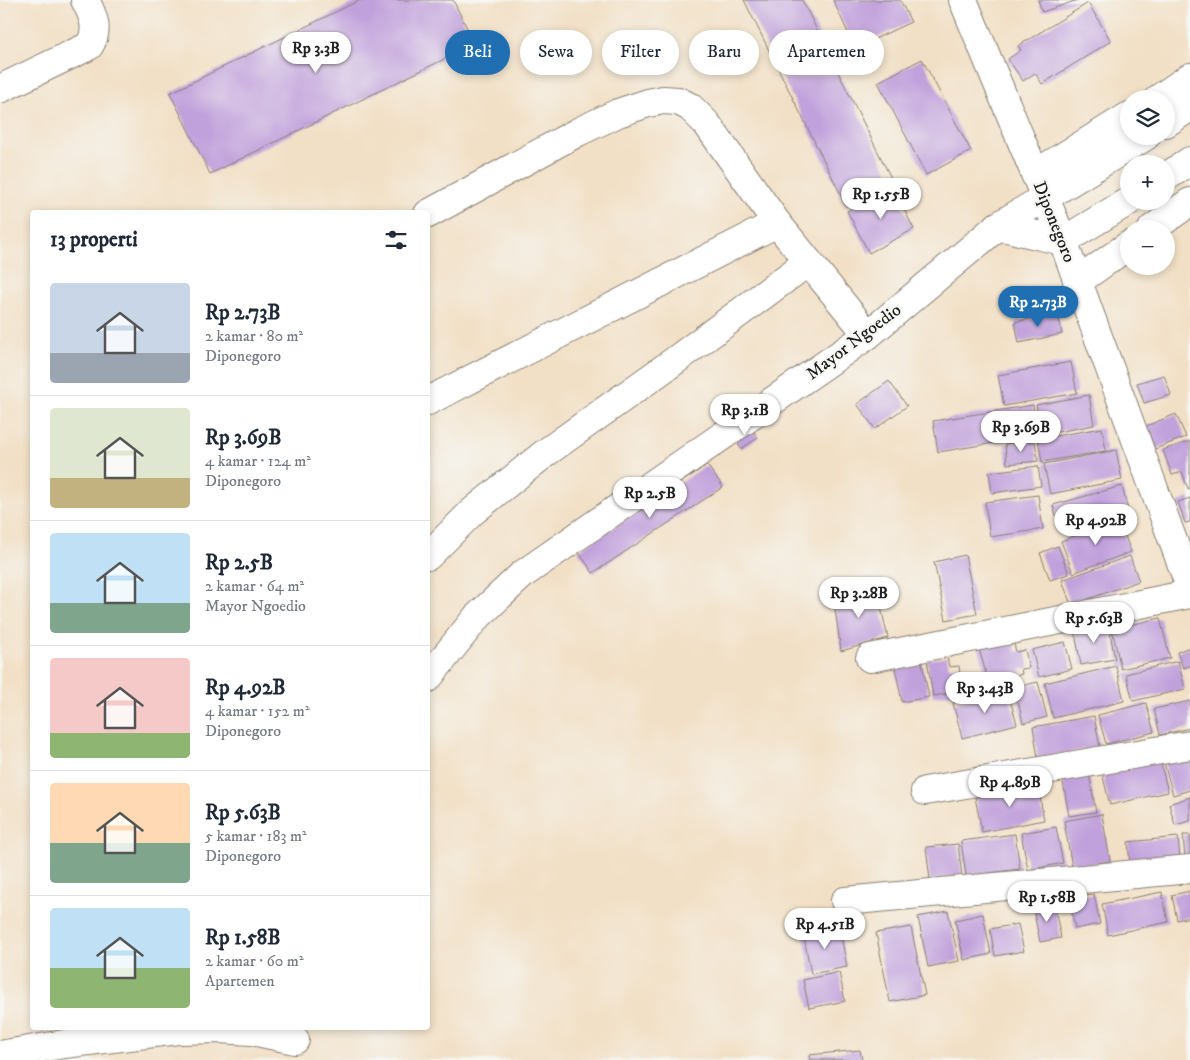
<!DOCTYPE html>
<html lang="id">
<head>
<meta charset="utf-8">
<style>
	:root { --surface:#fff; --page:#f6f6f7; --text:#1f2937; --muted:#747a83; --line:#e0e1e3; --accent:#1f6fb2 }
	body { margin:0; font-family:"IM FELL DW Pica",serif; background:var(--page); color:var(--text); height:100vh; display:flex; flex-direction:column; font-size:19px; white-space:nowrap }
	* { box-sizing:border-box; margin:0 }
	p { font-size:16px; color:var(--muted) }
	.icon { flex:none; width:28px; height:28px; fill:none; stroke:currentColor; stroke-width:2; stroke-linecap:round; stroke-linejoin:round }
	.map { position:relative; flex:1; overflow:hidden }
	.panel { position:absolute; left:30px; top:210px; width:400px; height:820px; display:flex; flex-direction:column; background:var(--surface); border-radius:5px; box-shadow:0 2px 8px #0003 }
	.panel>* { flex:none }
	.banner { position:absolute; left:445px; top:30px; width:475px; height:45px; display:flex; gap:10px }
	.tools { position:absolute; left:1120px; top:90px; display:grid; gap:10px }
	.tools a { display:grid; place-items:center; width:55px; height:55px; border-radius:50%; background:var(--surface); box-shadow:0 2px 8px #0003; font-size:25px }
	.price { position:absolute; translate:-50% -42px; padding:0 11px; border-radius:18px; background:#fff; color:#222; font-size:16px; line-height:32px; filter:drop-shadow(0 1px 2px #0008) }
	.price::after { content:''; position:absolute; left:50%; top:30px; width:15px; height:11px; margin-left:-8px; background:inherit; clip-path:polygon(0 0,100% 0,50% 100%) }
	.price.active { background:var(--accent); color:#fff }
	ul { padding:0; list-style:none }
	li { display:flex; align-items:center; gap:15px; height:125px; padding:0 20px }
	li+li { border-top:1px solid var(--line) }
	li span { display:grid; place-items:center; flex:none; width:140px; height:100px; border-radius:5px; color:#555 }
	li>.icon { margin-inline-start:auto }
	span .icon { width:60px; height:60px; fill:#fffc; stroke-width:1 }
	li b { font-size:21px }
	h2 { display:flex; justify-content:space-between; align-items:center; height:60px; padding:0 20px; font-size:21px }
	.tag { padding:0 18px; border-radius:22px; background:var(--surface); box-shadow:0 2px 8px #0003; font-size:18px; line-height:45px }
	.tag.active { background:var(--accent); color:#fff }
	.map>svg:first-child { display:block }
	.building { fill:#c1a1dc }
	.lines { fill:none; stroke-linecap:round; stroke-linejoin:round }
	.minor-casing { stroke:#877e71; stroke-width:30 }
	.minor { stroke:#fff; stroke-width:28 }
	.labels { text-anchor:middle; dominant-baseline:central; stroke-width:4.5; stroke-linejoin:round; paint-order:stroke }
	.street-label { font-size:18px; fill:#1c1c1c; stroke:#f6f6f2 }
</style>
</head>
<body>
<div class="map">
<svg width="1190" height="1060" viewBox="0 0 1190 1060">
	<rect width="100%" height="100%" fill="#f6f6f2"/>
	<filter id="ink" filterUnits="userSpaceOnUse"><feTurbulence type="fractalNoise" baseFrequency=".02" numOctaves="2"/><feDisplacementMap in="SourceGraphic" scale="10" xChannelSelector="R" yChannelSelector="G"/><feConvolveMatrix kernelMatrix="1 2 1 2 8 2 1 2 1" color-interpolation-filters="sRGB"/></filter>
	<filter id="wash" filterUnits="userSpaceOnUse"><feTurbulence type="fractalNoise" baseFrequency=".0096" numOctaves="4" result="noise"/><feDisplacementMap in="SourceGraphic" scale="20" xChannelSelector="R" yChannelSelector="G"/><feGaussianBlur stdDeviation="1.12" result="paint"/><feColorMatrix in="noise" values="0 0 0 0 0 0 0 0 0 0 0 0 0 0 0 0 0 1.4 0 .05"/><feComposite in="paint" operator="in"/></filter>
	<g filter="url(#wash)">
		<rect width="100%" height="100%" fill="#f2e0c6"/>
		<g id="blocks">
			<!-- building -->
			<g class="building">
				<polygon points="360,0 453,0 475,44 210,174 170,93"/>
				<polygon points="744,0 802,0 893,182 846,205"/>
				<polygon points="833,0 900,0 911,22 855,48"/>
				<polygon points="1038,0 1078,0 1042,12"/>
				<polygon points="1088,3 1111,41 1042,84 1035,73 1023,81 1008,59 1021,50 1018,46"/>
				<polygon points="922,59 971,151 926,175 878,82"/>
				<polygon points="893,188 914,229 869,253 847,211"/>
				<polygon points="1058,313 1062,334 1019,343 1015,322"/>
				<polygon points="1071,362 1077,393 1004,406 998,375"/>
				<polygon points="1164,375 1171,395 1144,403 1137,383"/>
				<polygon points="889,381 907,406 875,429 857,404"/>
				<polygon points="1089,395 1094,425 1042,435 1036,405"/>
				<polygon points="1033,405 1038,436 938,452 933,421"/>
				<polygon points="1176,414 1186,437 1155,449 1146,426"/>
				<polygon points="748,423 758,438 741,449 732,434"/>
				<polygon points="1102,428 1106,451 1042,462 1038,439"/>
				<polygon points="1035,441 1038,461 1007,464 1005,444"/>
				<polygon points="1190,441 1190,488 1188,489 1182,472 1172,475 1163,450"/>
				<polygon points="1116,450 1122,480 1050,494 1044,464"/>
				<polygon points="707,465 723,487 593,573 578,551"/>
				<polygon points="1038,466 1041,486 992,493 989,472"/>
				<polygon points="1122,486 1128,510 1060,529 1053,505"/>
				<polygon points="1038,495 1043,529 990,537 985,502"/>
				<polygon points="1190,498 1190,522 1185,523 1178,502"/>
				<polygon points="1119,520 1131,552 1073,573 1061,541"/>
				<polygon points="1058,546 1069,574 1050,580 1040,553"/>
				<polygon points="965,555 977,614 946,620 934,562"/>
				<polygon points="1130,556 1139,581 1071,605 1062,580"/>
				<polygon points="866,588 869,602 879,599 888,638 841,651 833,595"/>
				<polygon points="1160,618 1170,658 1121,669 1112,629"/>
				<polygon points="1108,622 1115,659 1081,665 1074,628"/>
				<polygon points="1012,636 1016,652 1025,650 1029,668 1021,669 1022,674 989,684 978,645"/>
				<polygon points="1065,642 1072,669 1039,677 1032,650"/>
				<polygon points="1190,647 1190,666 1183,668 1177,652"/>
				<polygon points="920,653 929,697 902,702 893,658"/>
				<polygon points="947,657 949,667 959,666 962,692 933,696 927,660"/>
				<polygon points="1178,661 1185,689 1133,701 1126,674"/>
				<polygon points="1116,666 1124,701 1053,718 1045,683"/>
				<polygon points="1038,682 1047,717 1023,723 1015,687"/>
				<polygon points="1007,689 1017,724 962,738 953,703"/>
				<polygon points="1190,701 1190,728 1160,735 1154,709"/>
				<polygon points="1146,703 1154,732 1106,744 1098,715"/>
				<polygon points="1094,716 1100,747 1038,758 1033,727"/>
				<polygon points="1190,756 1190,790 1173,795 1164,763"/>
				<polygon points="1160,760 1168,792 1110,805 1102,773"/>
				<polygon points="1089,773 1096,812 1069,816 1062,777"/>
				<polygon points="1038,785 1044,820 982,832 975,797"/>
				<polygon points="1190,797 1190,821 1175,825 1169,804"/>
				<polygon points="1102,814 1110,861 1072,867 1064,821"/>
				<polygon points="1056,827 1063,863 1028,870 1021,833"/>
				<polygon points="1015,834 1020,869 966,876 961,841"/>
				<polygon points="1183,835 1190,835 1190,859 1185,859"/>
				<polygon points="1178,837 1180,859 1130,864 1128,842"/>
				<polygon points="958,844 962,876 930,880 926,847"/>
				<polygon points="1190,891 1190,917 1177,920 1172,895"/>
				<polygon points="1162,892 1168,922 1108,935 1102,904"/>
				<polygon points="1094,894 1100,924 1075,929 1069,898"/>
				<polygon points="1054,904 1061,938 1040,942 1033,909"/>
				<polygon points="948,911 959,961 928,967 918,917"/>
				<polygon points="983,914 991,954 964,960 955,920"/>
				<polygon points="1018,924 1024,951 995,956 990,929"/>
				<polygon points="839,925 847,967 811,974 803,932"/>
				<polygon points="911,927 925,995 890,1002 876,933"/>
				<polygon points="839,972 845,1001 809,1008 803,980"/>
				<polygon points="860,1050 862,1060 810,1060 809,1055"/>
			</g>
		</g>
	</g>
	<g filter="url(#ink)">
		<use href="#blocks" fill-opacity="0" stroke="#877e71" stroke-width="1"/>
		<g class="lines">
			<!-- minor casing -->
			<g class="minor-casing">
				<g id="minor">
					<polyline points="963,0 1063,241 1190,587"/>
					<path d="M0,89L89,46C100,30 93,15 85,0"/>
					<polyline points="1158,99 1190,77"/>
					<polyline points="1166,123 1190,107"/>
					<polyline points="1035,174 1129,116"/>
					<polyline points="1166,177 1190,161"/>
					<polyline points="428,214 578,132 618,113 648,103 663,100 678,101 690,107 707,124 777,223 868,335"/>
					<polyline points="998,226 1063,241 1129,201"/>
					<polyline points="1152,229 1190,202"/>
					<polyline points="1077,282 1129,245"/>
					<polyline points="428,401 777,223"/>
					<polyline points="428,556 472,512 544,454 673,362 808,262"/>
					<polyline points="870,658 1190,594"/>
					<polyline points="428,678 476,618 523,574 868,335 998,226 1146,136"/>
					<polyline points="925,791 1190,745"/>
					<polyline points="845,901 1190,869"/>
					<polyline points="0,1055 64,1044 178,1030 218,1029 252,1031 295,1040"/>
				</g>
			</g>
			<!-- minor -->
			<use href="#minor" class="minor"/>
		</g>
	</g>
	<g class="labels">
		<!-- street labels -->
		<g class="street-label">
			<text transform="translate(1054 222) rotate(68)">Diponegoro</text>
			<text transform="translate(854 342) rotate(-37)">Mayor Ngoedio</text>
		</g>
	</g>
</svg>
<div class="tools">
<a><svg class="icon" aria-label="layers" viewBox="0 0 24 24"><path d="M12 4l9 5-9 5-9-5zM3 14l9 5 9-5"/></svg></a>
<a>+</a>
<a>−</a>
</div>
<b class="price" style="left:316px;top:74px">Rp 3.3B</b>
<b class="price" style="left:881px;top:220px">Rp 1.55B</b>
<b class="price active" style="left:1038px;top:328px">Rp 2.73B</b>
<b class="price" style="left:745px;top:436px">Rp 3.1B</b>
<b class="price" style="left:1021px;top:453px">Rp 3.69B</b>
<b class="price" style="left:650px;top:519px">Rp 2.5B</b>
<b class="price" style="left:1096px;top:546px">Rp 4.92B</b>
<b class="price" style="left:859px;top:619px">Rp 3.28B</b>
<b class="price" style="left:1094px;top:644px">Rp 5.63B</b>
<b class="price" style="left:985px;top:714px">Rp 3.43B</b>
<b class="price" style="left:1010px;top:808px">Rp 4.89B</b>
<b class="price" style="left:1047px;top:923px">Rp 1.58B</b>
<b class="price" style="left:825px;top:950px">Rp 4.51B</b>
<div class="banner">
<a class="tag active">Beli</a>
<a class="tag">Sewa</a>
<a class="tag">Filter</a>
<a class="tag">Baru</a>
<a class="tag">Apartemen</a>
</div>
<section class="panel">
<h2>13 properti<svg class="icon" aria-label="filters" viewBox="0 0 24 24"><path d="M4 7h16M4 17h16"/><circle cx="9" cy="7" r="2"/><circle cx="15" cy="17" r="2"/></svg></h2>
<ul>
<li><span style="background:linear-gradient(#c9d6e8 70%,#9aa5b1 0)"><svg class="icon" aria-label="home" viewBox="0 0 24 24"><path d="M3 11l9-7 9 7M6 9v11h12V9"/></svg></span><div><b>Rp 2.73B</b><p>2 kamar · 80 m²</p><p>Diponegoro</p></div></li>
<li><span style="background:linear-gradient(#dfe7d0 70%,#c2b280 0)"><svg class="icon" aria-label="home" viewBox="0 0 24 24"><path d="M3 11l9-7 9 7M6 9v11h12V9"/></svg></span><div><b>Rp 3.69B</b><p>4 kamar · 124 m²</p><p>Diponegoro</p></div></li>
<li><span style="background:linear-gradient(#bfe0f5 70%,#7fa58c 0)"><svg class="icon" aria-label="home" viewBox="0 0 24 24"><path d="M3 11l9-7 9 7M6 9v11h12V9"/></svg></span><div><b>Rp 2.5B</b><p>2 kamar · 64 m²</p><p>Mayor Ngoedio</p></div></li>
<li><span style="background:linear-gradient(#f6c9c9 75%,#8fb573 0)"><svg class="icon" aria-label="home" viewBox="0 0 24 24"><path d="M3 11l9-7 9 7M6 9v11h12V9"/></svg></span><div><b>Rp 4.92B</b><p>4 kamar · 152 m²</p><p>Diponegoro</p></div></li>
<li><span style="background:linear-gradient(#ffd9b3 60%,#7fa58c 0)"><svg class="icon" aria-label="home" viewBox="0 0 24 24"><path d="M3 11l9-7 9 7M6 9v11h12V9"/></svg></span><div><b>Rp 5.63B</b><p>5 kamar · 183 m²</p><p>Diponegoro</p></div></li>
<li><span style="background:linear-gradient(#bfe0f5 60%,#8fb573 0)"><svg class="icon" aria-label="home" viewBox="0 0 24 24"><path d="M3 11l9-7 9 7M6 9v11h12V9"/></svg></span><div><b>Rp 1.58B</b><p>2 kamar · 60 m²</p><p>Apartemen</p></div></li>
</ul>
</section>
</div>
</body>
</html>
